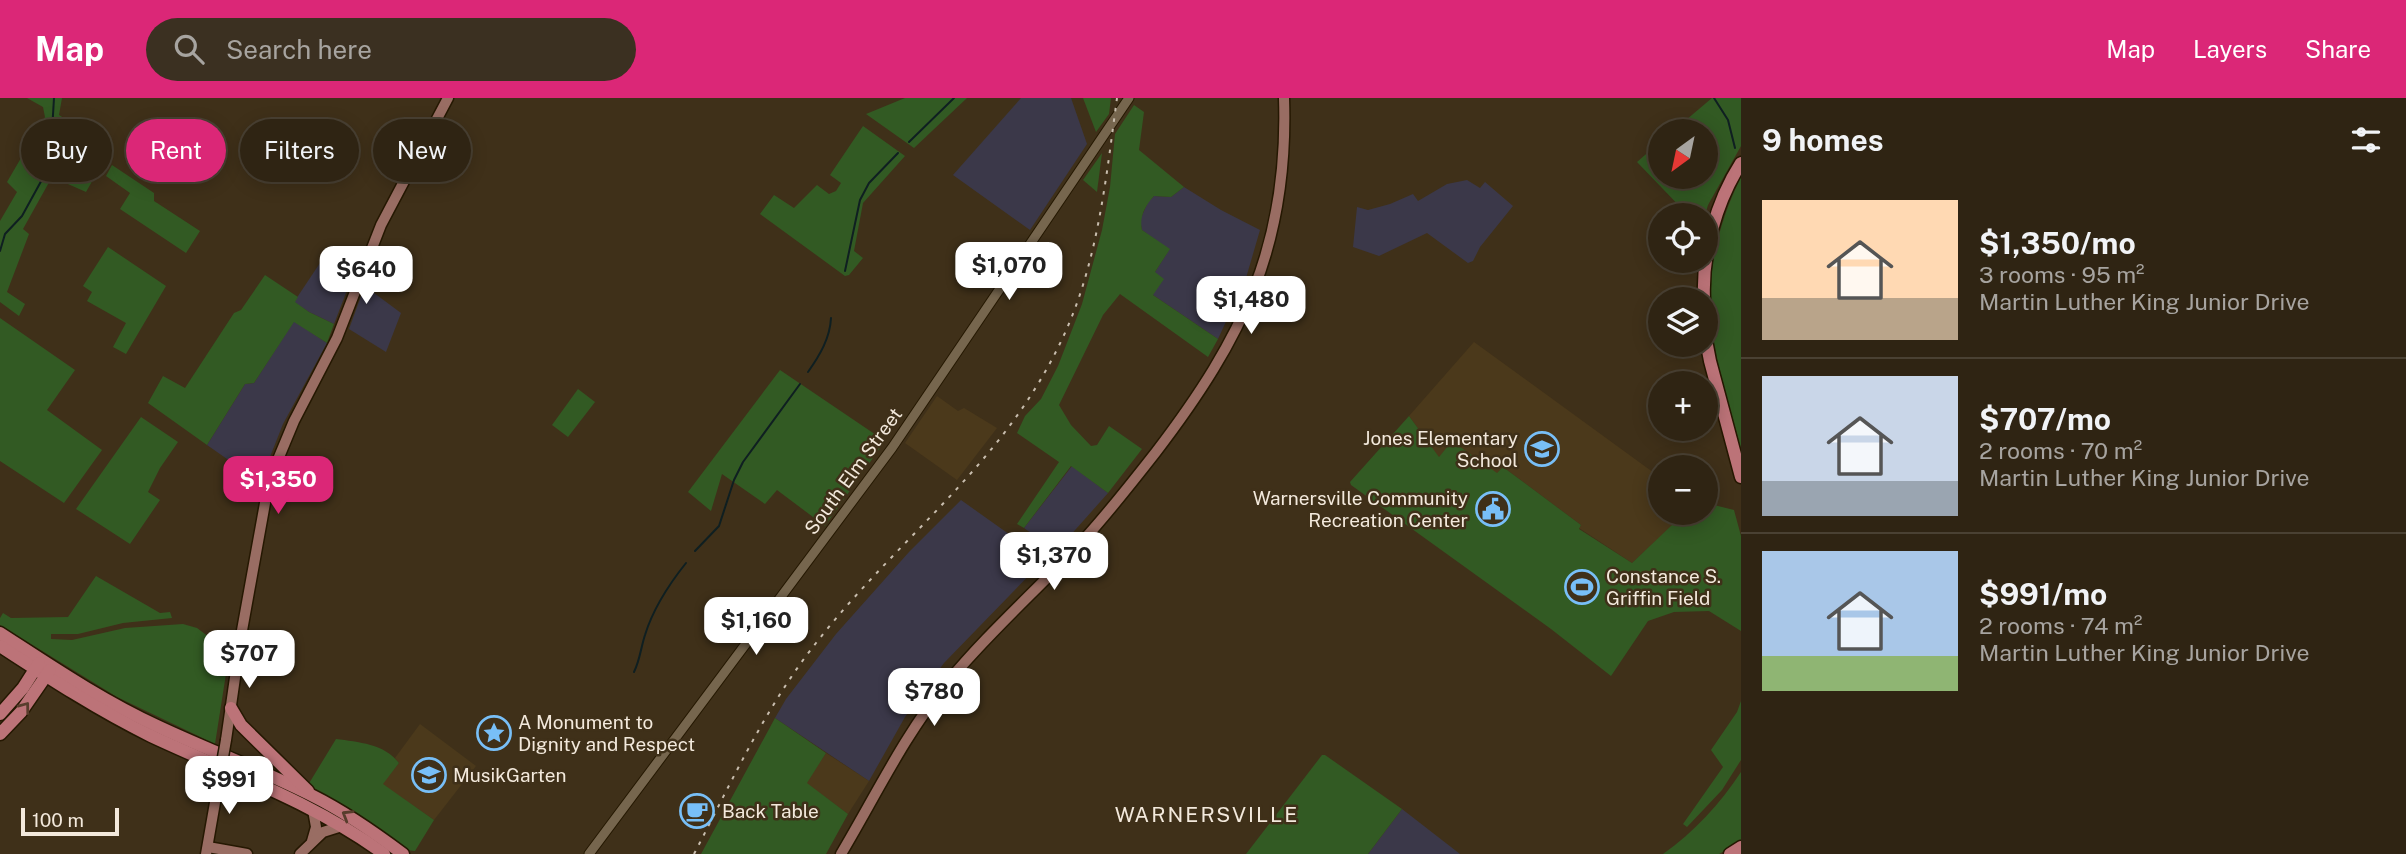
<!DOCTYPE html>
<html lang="en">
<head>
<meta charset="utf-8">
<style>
	:root { --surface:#2f2413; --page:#3b3021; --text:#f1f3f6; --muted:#a7a4a0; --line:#4a4133; --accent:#db2777 }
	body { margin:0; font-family:"Public Sans",sans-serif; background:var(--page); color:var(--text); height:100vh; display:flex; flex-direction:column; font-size:26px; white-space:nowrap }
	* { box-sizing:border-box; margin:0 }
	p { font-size:23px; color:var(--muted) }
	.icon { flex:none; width:38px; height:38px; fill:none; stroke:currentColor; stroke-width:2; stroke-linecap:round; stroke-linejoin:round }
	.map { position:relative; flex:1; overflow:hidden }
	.side { display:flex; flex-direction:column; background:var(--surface); width:665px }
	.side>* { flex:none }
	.top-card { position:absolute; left:21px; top:21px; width:665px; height:63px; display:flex; gap:14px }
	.needle { width:46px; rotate:213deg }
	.buttons { position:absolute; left:1648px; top:21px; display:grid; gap:14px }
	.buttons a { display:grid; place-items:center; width:70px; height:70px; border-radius:50%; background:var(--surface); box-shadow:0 4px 18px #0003,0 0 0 2px var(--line); font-size:35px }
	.scale { position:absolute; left:21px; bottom:18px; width:98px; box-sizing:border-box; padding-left:7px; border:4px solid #f3e9dc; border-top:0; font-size:19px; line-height:24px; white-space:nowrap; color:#f3e9dc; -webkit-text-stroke:5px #3f3019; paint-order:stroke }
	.price { position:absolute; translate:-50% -60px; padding:0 16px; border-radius:14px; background:#fff; color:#222; font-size:23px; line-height:46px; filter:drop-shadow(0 2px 4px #0008) }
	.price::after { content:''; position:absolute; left:50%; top:42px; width:21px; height:16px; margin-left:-10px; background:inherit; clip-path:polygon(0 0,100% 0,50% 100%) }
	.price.active { background:var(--accent); color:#fff }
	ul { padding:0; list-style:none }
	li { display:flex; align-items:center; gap:21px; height:175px; padding:0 21px }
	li+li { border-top:2px solid var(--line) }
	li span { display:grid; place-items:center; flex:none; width:196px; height:140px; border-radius:0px; color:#555 }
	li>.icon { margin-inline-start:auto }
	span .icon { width:84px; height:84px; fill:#fffc; stroke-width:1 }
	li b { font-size:30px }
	h2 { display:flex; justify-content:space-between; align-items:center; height:84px; padding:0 21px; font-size:30px }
	.tag { padding:0 24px; border-radius:32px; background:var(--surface); box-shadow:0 4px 18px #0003,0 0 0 2px var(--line); font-size:24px; line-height:63px }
	.tag.active { background:var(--accent); color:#fff }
	header { display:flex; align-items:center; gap:42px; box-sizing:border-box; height:98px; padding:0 35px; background:var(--accent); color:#fff }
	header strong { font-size:33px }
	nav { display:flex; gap:38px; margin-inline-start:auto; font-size:24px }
	.search { width:490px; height:63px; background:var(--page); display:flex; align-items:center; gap:18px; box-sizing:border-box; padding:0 24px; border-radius:38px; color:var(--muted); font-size:26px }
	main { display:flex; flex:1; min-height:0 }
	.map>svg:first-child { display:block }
	.commercial { fill:#3b3849 }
	.built { fill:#4b391b }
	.green { fill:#325a23 }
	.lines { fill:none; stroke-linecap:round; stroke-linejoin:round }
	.stream { stroke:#0f1f21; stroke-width:2 }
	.tertiary-casing { stroke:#251802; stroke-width:11 }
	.secondary-casing { stroke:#251802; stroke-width:13 }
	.primary-casing { stroke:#251802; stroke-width:15 }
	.tertiary { stroke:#76664e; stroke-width:9 }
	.secondary { stroke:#996d63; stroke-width:10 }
	.primary { stroke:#bc7378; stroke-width:12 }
	.rail { stroke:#c9beaf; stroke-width:2; stroke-dasharray:3.5 7; stroke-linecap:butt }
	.secondary-bridge-casing { stroke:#251802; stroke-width:13; stroke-linecap:butt }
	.secondary-bridge { stroke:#996d63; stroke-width:10 }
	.oneway { stroke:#583d2c }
	.labels { text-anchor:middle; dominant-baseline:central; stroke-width:5; stroke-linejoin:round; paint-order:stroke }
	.poi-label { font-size:19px; fill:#f3e9dc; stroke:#3f3019; text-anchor:start }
	.street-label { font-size:19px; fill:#f3e9dc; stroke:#3f3019 }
	.neighbourhood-label { font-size:21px; letter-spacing:2px; fill:#f3e9dc; stroke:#3f3019 }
</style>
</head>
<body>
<header>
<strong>Map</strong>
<div class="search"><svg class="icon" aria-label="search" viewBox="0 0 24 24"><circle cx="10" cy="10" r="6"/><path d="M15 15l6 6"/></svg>Search here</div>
<nav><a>Map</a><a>Layers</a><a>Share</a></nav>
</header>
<main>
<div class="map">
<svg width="1741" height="756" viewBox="0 0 1741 756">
	<rect width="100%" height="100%" fill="#3f3019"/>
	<!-- commercial -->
	<g class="commercial">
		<polygon points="1021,0 1071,0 1087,46 1030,132 953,77"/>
		<polygon points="1467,82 1480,90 1485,84 1513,108 1480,149 1473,163 1468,165 1427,135 1379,158 1353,149 1357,109 1368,112 1390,106 1413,96 1418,103 1447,86"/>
		<polygon points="1184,89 1221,112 1260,132 1246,180 1218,241 1153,197 1155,174 1169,152 1142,132 1140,122 1148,104 1154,98 1171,99"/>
		<polygon points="320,165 349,187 334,226 309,214 294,204"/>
		<polygon points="366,189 401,215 386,254 349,231 364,190"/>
		<polygon points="294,223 327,245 283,326 260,384 207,347 245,286 254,285"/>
		<polygon points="1072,368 1108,395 1060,449 1052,450 1024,430"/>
		<polygon points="961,402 1041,459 1041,465 944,565 905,619 869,683 775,620 786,601 836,536 909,454"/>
		<polygon points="1402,711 1460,756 1368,756"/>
	</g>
	<!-- built -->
	<g class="built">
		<polygon points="1474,244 1661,380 1661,415 1676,415 1673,427 1632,465 1579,430 1581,427 1503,369 1497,376 1452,343 1439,360 1409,318"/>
		<polygon points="937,298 958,313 964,310 997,330 957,382 905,345"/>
		<polygon points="420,626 476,668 434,722 382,686 399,665 395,660"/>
		<polygon points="826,655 869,683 848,716 806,685"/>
	</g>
	<!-- green -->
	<g class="green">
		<polygon points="27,0 62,0 59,17 97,41 88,56 103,64 86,94 52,79 23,131 29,136 7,194 25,206 19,218 0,204 0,123 17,94 7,84 45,19 43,9"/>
		<polygon points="905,0 967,0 914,50 866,16"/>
		<polygon points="1083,0 1111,0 1109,16 1096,34"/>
		<polygon points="1712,0 1741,0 1741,48 1708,107 1705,117 1688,117 1637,64 1661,43 1661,79 1706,79 1706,33 1673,33"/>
		<path d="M1134,7L1144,14L1139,52L1184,89L1171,99L1154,98C1145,108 1139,119 1142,132L1170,151L1155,174L1164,181L1153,197L1218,241L1208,259L1120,196L1103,217L1059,307L1071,327L1091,348L1097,347L1109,328L1142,351L1108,395L1071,368L1024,430L1017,426L1059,364L1017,335L1025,318L1041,301L1058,268L1082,206L1102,132L1110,89L1115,36Z"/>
		<polygon points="863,28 905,58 863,105 854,153 863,160 849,177 845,178 760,116 774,97 794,110 817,87 829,96 836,93 841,85 830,77"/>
		<polygon points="1102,55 1097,94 1083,82"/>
		<polygon points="112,67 154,95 154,103 200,133 186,155 120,111 130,95 106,78"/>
		<path d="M1741,79V351C1732,316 1721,282 1714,247C1702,191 1716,129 1741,79Z"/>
		<polygon points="108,149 166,188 126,256 113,249 126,225 87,203 92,194 83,188"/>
		<polygon points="265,177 298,199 295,204 309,214 334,226 327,245 294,224 254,285 245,286 207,347 148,305 163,278 185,290 234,215 241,212"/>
		<polygon points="0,220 75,272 47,312 102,352 64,405 0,363"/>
		<polygon points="780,272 885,343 825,428 777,392 765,406 722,376 711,413 688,394"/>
		<polygon points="578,291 595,304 568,339 552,327"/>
		<polygon points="1409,318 1439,359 1452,343 1497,375 1503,369 1581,427 1579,431 1632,465 1672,427 1676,415 1706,415 1706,405 1734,412 1741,438 1741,533 1709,513 1674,514 1648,523 1611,578 1551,531 1351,387 1350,384"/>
		<polygon points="141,319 178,344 160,370 148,394 160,402 130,446 76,411"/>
		<polygon points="96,478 160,515 170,514 172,520 123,525 78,536 51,536 51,541 72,542 125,530 183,526 197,530 217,545 214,553 228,563 215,646 117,599 0,527 0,520 3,515 11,520 68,519"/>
		<polygon points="1741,603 1741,662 1722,692 1687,729 1683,726 1723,669 1711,652 1737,614"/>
		<polygon points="775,620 826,655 807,685 848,716 826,756 701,756"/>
		<path d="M336,641C358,644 385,646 399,665L383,686L434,722L415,753L406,752L308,687Z"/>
		<polygon points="1322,657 1325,657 1402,711 1368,756 1246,756"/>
		<path d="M1741,674V744L1719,756H1663C1694,734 1720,706 1741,674Z"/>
	</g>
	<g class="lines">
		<!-- stream -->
		<g class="stream">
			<polyline points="1714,0 1728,22 1735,50"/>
			<polyline points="909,44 954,0"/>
			<polyline points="0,153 5,136 22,118 50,67 54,0"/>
			<polyline points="845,173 860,102 869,85 898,55"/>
			<path d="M808,274C820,257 830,240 831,220"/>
			<polyline points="695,453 719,428 734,382 743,364 800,286"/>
			<path d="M634,574C640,562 641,549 645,537C653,511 670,485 686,465"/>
		</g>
		<!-- tertiary casing -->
		<g class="tertiary-casing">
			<polyline id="tertiary" points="589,756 892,350 1129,0"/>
		</g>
		<!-- secondary casing -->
		<g class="secondary-casing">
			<g id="secondary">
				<polyline points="226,642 241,538 269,383 294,323 337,240 381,127 448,0"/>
				<polyline points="312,743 316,729 313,712"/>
				<polyline points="208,749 247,756"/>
				<polyline points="206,756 220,676"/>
				<polyline points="300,756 323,734 342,728"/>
				<path d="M841,756C875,699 905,636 947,585C987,536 1035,494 1078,448C1106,418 1131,386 1156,354C1243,240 1289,147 1284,0"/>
			</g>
		</g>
		<!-- primary casing -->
		<g class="primary-casing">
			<g id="primary">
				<path d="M1704,201C1702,155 1716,104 1741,65"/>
				<polyline points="1706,242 1710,263 1741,379"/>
				<path d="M0,535C51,568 101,602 157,628C208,652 262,672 313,698C345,714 375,735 403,756"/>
				<path d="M0,548C49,580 98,612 151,638C230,675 313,704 384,756"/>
				<polyline points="231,610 241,627 308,693"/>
				<polyline points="0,616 23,590 39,565"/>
				<polyline points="0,636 21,614 50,572"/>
				<polyline points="1730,756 1741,749"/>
			</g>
		</g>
		<!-- tertiary -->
		<use href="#tertiary" class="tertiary"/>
		<!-- secondary -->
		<use href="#secondary" class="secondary"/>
		<!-- primary -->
		<use href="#primary" class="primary"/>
		<!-- rail -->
		<path class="rail" d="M694,756C731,685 766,608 816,545C900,437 1005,366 1064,237C1098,163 1106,80 1117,0"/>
		<!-- secondary-bridge casing -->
		<g class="secondary-bridge-casing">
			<polyline id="secondary-bridge" points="220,676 226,642"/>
		</g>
		<!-- secondary-bridge -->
		<use href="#secondary-bridge" class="secondary-bridge"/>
	</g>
	<!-- one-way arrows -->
	<defs><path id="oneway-chevron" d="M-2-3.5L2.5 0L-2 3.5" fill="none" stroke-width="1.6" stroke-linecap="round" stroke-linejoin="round" transform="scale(1.75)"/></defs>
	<g class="oneway">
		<use href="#oneway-chevron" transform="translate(25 609) rotate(-53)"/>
		<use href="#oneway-chevron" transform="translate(347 717) rotate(-149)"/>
	</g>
	<!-- icons -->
	<defs>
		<g id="school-ring" transform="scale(1.75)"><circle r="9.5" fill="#3f3019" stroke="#78bff7" stroke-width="1.5"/><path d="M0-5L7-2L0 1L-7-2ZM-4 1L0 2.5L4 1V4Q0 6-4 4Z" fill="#78bff7"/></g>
		<g id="civic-ring" transform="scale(1.75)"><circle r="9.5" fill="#3f3019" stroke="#78bff7" stroke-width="1.5"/><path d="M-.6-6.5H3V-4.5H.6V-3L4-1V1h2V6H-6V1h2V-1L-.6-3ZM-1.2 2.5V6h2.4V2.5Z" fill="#78bff7"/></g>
		<g id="stadium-ring" transform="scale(1.75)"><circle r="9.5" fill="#3f3019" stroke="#78bff7" stroke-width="1.5"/><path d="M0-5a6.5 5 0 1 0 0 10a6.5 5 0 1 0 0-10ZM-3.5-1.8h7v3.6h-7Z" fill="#78bff7"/></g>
		<g id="sight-ring" transform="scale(1.75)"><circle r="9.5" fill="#3f3019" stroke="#78bff7" stroke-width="1.5"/><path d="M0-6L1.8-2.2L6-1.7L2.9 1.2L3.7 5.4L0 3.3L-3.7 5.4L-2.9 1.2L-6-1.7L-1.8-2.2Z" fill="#78bff7"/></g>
		<g id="cafe-ring" transform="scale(1.75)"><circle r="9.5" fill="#3f3019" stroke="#78bff7" stroke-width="1.5"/><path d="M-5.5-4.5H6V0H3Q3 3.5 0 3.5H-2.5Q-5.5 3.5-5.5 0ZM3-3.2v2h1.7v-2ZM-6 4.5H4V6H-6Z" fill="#78bff7"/></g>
	</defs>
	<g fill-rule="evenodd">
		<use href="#school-ring" x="1542" y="351"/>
		<use href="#civic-ring" x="1493" y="411"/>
		<use href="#stadium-ring" x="1582" y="489"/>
		<use href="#sight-ring" x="494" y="635"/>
		<use href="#school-ring" x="429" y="677"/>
		<use href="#cafe-ring" x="697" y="713"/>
	</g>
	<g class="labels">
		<!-- poi labels -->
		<g class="poi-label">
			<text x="1518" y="340" text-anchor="end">Jones Elementary<tspan x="1518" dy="22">School</tspan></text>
			<text x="1468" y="400" text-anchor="end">Warnersville Community<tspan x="1468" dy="22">Recreation Center</tspan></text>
			<text x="1606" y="478">Constance S.<tspan x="1606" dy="22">Griffin Field</tspan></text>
			<text x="518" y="624">A Monument to<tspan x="518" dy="22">Dignity and Respect</tspan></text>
			<text x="453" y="677">MusikGarten</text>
			<text x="722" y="713">Back Table</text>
		</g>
		<!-- street labels -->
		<g class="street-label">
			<text transform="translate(853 373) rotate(-54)">South Elm Street</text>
		</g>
		<!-- neighbourhood labels -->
		<g class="neighbourhood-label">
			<text x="1207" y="716">WARNERSVILLE</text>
		</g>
	</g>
</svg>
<div class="buttons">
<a><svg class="needle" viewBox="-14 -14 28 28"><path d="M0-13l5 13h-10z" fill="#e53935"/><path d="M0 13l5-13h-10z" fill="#a7a4a0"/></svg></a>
<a><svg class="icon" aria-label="locate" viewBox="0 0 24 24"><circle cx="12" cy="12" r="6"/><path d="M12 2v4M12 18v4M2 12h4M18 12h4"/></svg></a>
<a><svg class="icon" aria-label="layers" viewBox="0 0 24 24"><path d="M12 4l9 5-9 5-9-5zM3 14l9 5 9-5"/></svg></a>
<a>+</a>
<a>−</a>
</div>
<div class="scale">100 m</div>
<b class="price" style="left:1009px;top:204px">$1,070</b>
<b class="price" style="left:366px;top:208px">$640</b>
<b class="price" style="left:1251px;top:238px">$1,480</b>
<b class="price active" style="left:278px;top:418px">$1,350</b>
<b class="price" style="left:1054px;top:494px">$1,370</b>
<b class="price" style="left:756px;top:559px">$1,160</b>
<b class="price" style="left:249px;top:592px">$707</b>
<b class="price" style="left:934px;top:630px">$780</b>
<b class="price" style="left:229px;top:718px">$991</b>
<div class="top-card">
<a class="tag">Buy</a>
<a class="tag active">Rent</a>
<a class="tag">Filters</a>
<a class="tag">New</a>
</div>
</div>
<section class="side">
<h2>9 homes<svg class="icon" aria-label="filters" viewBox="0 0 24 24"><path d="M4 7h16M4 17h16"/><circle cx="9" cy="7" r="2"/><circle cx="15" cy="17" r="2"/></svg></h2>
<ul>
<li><span style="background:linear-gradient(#ffd9b3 70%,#b9a48a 0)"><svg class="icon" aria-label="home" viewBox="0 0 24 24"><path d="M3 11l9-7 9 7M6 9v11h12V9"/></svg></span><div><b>$1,350/mo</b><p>3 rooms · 95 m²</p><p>Martin Luther King Junior Drive</p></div></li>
<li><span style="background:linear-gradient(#c9d6e8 75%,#9aa5b1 0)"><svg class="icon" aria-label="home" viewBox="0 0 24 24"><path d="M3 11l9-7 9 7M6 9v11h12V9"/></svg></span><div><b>$707/mo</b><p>2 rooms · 70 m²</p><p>Martin Luther King Junior Drive</p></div></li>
<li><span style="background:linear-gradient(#a9c7e8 75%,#8fb573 0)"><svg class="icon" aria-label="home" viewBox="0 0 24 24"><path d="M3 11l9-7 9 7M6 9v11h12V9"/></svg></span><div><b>$991/mo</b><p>2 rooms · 74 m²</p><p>Martin Luther King Junior Drive</p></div></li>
</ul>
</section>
</main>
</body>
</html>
